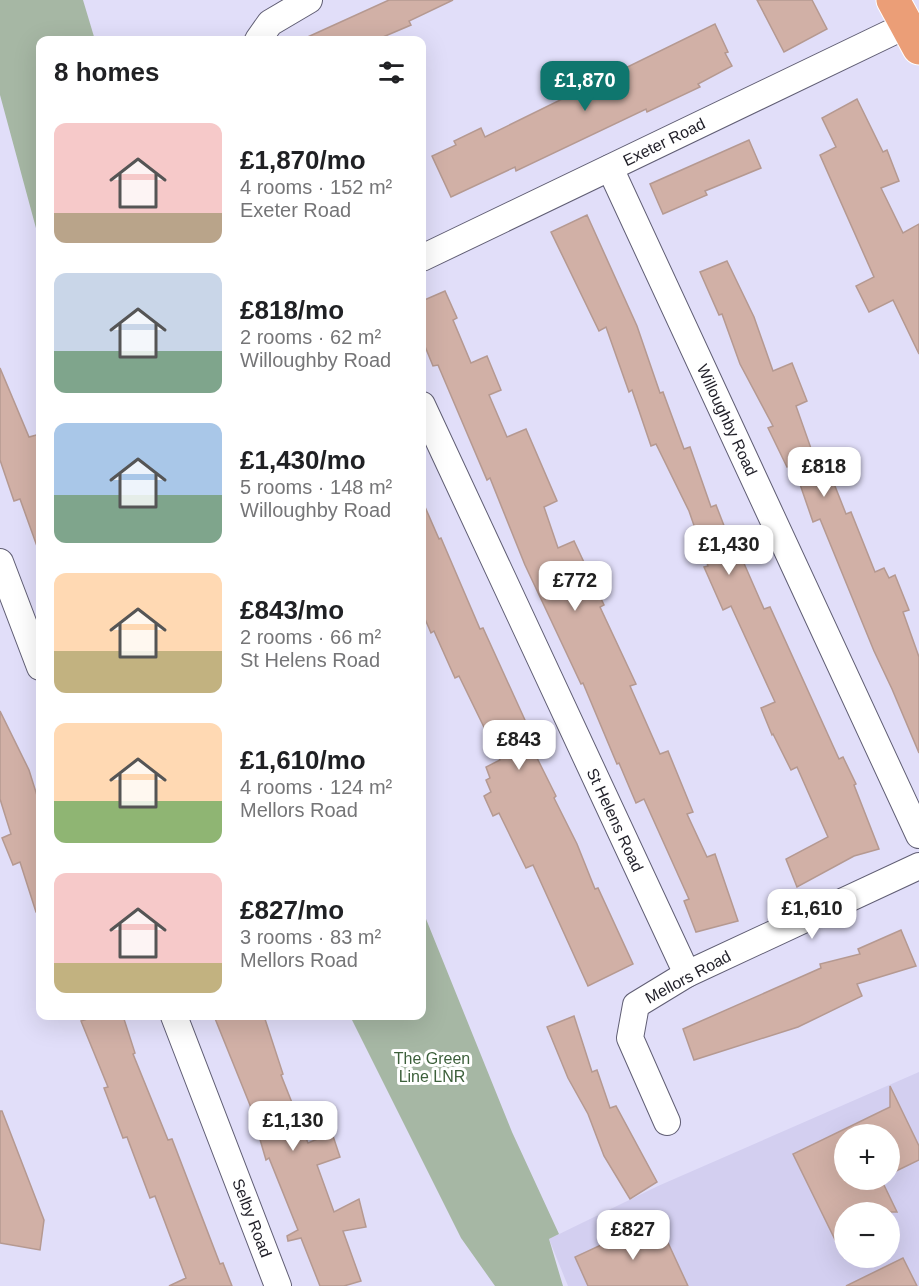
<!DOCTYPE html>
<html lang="en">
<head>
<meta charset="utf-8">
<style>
	:root { --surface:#fff; --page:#f2f2f2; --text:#202124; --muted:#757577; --accent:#0f766e }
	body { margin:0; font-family:Helvetica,sans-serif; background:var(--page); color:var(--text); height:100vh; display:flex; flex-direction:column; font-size:22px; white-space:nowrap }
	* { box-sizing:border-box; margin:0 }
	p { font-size:20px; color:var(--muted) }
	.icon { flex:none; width:33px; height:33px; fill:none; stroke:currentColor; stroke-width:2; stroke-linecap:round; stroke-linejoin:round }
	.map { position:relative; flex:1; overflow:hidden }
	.drawer { position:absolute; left:36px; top:36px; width:390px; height:984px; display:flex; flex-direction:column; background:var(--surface); border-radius:12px; box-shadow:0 6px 24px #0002 }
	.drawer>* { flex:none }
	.fabs { position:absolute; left:834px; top:1124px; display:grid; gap:12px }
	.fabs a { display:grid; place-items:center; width:66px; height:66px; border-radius:50%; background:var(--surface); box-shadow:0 6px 24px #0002; font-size:30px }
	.price { position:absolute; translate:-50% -51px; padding:0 14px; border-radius:12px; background:#fff; color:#222; font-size:20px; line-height:39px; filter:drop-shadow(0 2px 3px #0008) }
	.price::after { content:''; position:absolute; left:50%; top:36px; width:18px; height:14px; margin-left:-9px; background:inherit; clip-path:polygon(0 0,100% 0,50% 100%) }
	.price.current { background:var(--accent); color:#fff }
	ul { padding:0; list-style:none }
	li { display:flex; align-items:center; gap:18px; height:150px; padding:0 18px }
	li span { display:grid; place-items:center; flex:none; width:168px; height:120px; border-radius:12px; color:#555 }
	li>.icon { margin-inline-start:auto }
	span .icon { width:72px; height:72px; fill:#fffc; stroke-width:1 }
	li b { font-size:26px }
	h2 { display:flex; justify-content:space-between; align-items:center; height:72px; padding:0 18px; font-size:26px }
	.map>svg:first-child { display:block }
	.built { fill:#d3cff0; fill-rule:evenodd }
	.green { fill:#a6b7a4 }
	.building { fill:#d1b0a6; stroke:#b59991; stroke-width:1.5 }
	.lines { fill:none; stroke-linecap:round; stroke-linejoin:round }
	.minor-casing { stroke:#605e74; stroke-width:28 }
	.primary-casing { stroke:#fff; stroke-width:35 }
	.minor { stroke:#fff; stroke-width:26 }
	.primary { stroke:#eb9e77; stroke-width:33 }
	.labels { text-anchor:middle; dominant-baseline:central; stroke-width:6; stroke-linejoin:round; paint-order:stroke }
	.street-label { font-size:16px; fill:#201f28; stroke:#fff }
	.park-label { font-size:16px; fill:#3c5f3a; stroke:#fff }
</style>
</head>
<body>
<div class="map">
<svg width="919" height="1286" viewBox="0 0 919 1286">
	<rect width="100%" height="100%" fill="#e1def9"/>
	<!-- built -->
	<path class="built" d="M919,1072V1286H568L549,1239L658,1186ZM844,1134H890V1179H844ZM844,1212H890V1257H844Z"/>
	<!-- green -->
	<g class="green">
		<polygon points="0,0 83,0 95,40 40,40 40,243 0,95"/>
		<polygon points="422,909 512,1132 559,1234 549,1239 563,1286 495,1286 461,1238 350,1016 422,1016"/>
	</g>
	<!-- building -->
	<g class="building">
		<polygon points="389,0 453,0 409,21 411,25 376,40 301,40"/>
		<polygon points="757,0 812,0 827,29 784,52"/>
		<polygon points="715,24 728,52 725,53 732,66 698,84 700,87 647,112 646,109 516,171 515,167 451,197 432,156 456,145 454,141 481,128 485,137"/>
		<polygon points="857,99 883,152 887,150 899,181 881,188 903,233 919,224 919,354 893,300 869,312 856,286 874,277 820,155 836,147 822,118"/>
		<polygon points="749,140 761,168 705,191 707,195 663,214 650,184"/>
		<polygon points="587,215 637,326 660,393 663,392 684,449 690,447 711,507 716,505 735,554 739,552 764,609 770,607 839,759 843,757 856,784 854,785 879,849 854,856 797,887 786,859 828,837 797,767 791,770 773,734 772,735 761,708 775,702 731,606 723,610 704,567 708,566 689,511 656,444 651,446 632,390 629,392 606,327 599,331 551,232"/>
		<polygon points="727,261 754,317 773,371 792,363 807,401 796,406 820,474 829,471 846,514 851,512 875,572 884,568 889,578 895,575 909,610 903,612 919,657 919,753 892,689 874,651 820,519 813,522 793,464 787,467 768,428 773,426 740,364 722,314 719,315 700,272"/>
		<polygon points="445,291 457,318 453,320 471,363 487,356 501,390 489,395 507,437 526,429 557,501 544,507 558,548 574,541 604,605 600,607 636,684 630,686 660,754 668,751 693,812 687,814 707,857 715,854 738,921 696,932 684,901 689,899 644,799 636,803 619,763 617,764 583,683 581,684 525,565 490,478 487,480 438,365 433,366 422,339 422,301"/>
		<polygon points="0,368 29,437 40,434 40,549 38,549 20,499 14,501 0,460"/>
		<polygon points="422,500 439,539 441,538 480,629 483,628 535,742 530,744 556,796 554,798 577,844 595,889 598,888 633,964 588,986 533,865 526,868 499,813 493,816 484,796 491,792 486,780 490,778 486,767 500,760 459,676 455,678 434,631 431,633 422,612"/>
		<polygon points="0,711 29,770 40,805 40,912 36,912 20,862 13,865 2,838 11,834 0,799"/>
		<polygon points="901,930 916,966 857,984 862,996 798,1027 694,1060 683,1029 821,968 820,964 860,954 858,949"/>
		<polygon points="97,1016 123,1016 135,1053 133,1054 168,1140 172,1139 220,1264 223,1263 232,1286 169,1286 186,1278 155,1196 150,1198 127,1137 123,1138 104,1088 108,1087 81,1021"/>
		<polygon points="214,1016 264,1016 283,1074 281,1075 308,1143 332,1133 340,1157 317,1165 334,1212 359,1199 366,1227 343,1231 361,1281 344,1286 320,1286 301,1238 288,1241 287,1236 298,1230 269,1158 266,1160 250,1105"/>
		<polygon points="574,1016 592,1072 597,1070 610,1108 616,1106 657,1182 630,1199 604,1156 588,1114 568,1078 547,1027"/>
		<polygon points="890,1086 919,1146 919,1160 890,1174 890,1134 844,1134 844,1179 881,1179 897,1212 844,1212 844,1258 793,1154 890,1107"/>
		<polygon points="0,1111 2,1111 44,1220 40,1250 0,1243"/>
		<polygon points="657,1219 688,1286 588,1286 575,1257"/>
		<polygon points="903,1258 917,1286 846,1286"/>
	</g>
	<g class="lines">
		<!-- minor casing -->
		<g class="minor-casing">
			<g id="minor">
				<polyline points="258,40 270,23 309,0"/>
				<polyline points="610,168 919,835"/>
				<polyline points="422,258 907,25"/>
				<polyline points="422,405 687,974"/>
				<polyline points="0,562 40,667"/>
				<polyline points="174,1016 278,1286"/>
				<polyline points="667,1122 630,1038 636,1005 687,974 919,866"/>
			</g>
		</g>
		<!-- primary casing -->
		<g class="primary-casing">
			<polyline id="primary" points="893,0 919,48"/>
		</g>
		<!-- minor -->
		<use href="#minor" class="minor"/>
		<!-- primary -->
		<use href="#primary" class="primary"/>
	</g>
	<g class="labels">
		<!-- street labels -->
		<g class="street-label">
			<text transform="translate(664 142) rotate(-26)">Exeter Road</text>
			<text transform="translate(727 420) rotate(65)">Willoughby Road</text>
			<text transform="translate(615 820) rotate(65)">St Helens Road</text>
			<text transform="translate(688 977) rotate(-28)">Mellors Road</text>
			<text transform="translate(252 1218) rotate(69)">Selby Road</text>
		</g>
		<!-- park labels -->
		<g class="park-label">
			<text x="432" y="1058">The Green<tspan x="432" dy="18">Line LNR</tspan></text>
		</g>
	</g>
</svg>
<div class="fabs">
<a>+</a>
<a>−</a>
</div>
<b class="price current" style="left:585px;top:112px">£1,870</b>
<b class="price" style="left:824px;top:498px">£818</b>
<b class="price" style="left:729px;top:576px">£1,430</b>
<b class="price" style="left:575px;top:612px">£772</b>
<b class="price" style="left:519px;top:771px">£843</b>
<b class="price" style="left:812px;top:940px">£1,610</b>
<b class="price" style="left:293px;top:1152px">£1,130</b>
<b class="price" style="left:633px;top:1261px">£827</b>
<section class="drawer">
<h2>8 homes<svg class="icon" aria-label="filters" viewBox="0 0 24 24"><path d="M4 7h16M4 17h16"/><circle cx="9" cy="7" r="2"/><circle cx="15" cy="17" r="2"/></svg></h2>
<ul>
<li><span style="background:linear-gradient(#f6c9c9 75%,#b9a48a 0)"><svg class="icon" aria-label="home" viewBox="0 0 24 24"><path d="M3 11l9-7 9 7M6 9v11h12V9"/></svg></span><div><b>£1,870/mo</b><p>4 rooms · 152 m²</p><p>Exeter Road</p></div></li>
<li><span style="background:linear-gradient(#c9d6e8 65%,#7fa58c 0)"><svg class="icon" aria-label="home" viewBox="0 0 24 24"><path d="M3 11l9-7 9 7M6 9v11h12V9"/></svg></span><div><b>£818/mo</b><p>2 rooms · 62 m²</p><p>Willoughby Road</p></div></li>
<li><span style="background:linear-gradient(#a9c7e8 60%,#7fa58c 0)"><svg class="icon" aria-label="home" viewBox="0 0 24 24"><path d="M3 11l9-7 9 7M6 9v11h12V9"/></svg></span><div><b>£1,430/mo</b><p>5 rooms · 148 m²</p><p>Willoughby Road</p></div></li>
<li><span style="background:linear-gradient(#ffd9b3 65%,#c2b280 0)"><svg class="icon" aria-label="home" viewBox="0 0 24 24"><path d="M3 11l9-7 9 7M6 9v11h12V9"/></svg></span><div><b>£843/mo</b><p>2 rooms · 66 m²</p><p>St Helens Road</p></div></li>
<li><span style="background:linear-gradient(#ffd9b3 65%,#8fb573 0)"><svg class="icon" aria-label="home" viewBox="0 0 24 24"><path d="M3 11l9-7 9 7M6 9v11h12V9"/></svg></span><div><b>£1,610/mo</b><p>4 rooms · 124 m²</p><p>Mellors Road</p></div></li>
<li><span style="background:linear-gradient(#f6c9c9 75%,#c2b280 0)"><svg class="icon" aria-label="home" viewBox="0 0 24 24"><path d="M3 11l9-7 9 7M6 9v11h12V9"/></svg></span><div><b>£827/mo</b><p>3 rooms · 83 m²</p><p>Mellors Road</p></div></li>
</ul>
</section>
</div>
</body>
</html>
